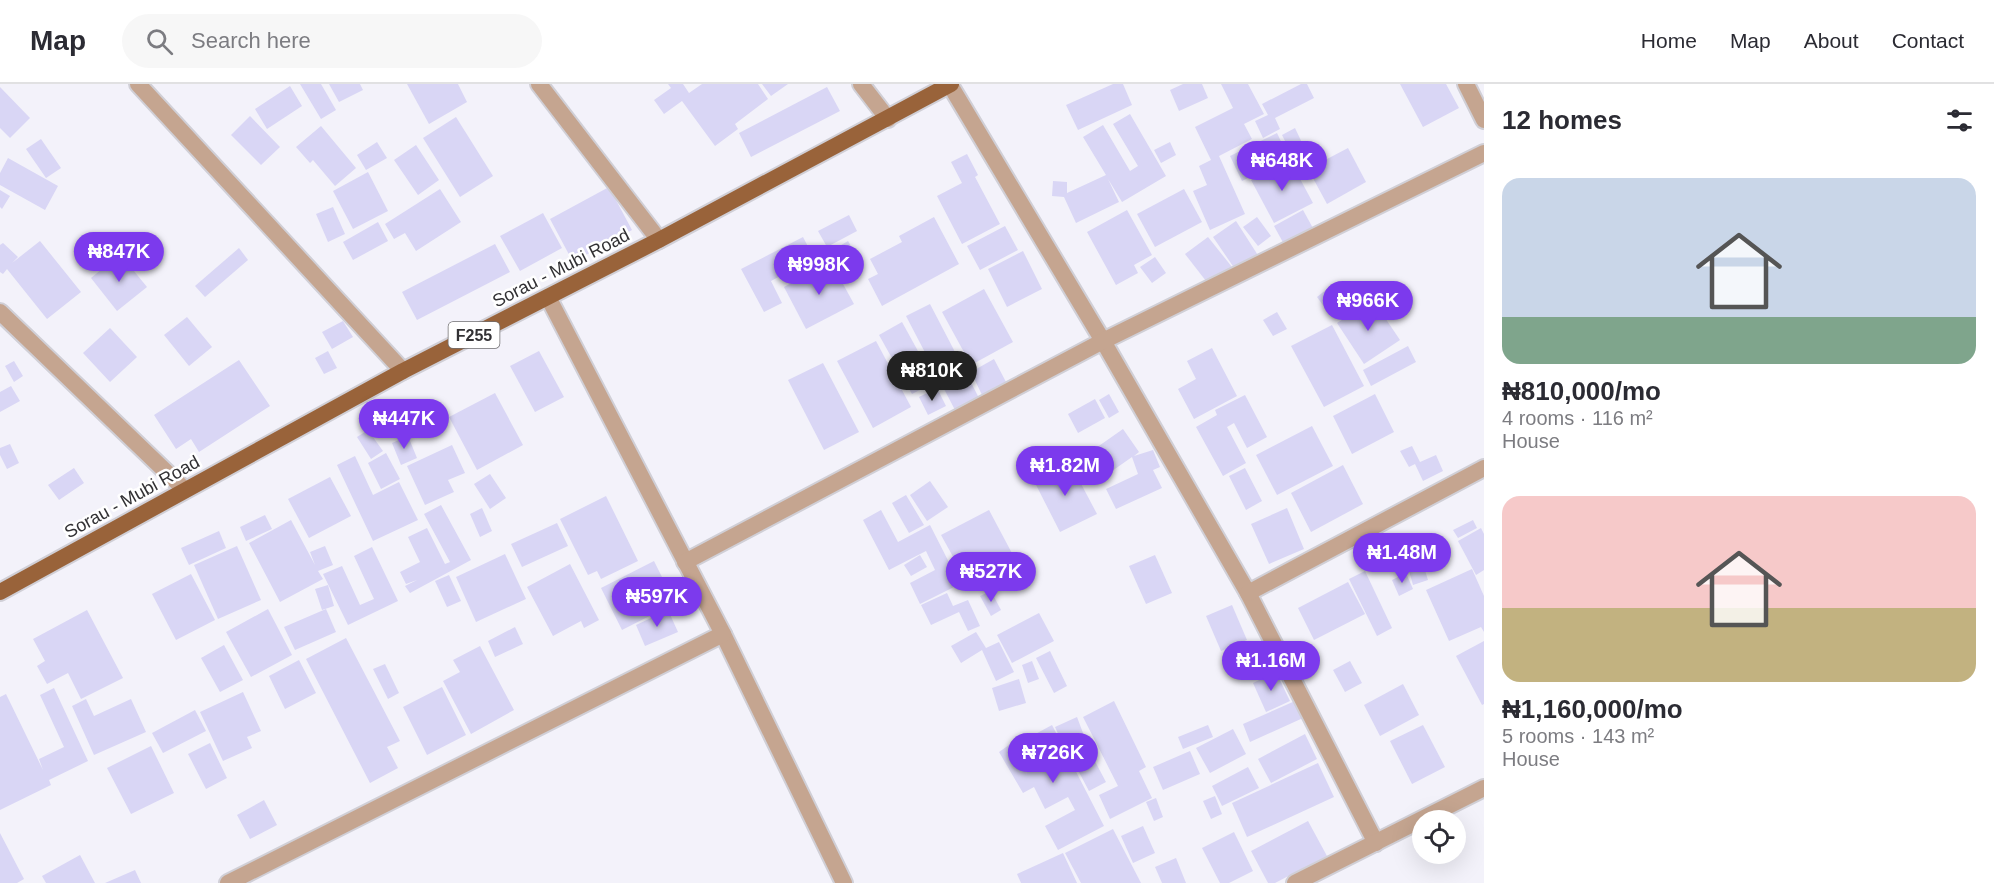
<!DOCTYPE html>
<html lang="en">
<head>
<meta charset="utf-8">
<style>
	:root { --surface:#fff; --page:#f7f7f7; --text:#2b2b33; --muted:#7c7c81; --line:#e1e1e2; --accent:#7c3aed }
	body { margin:0; font-family:Arial,sans-serif; background:var(--page); color:var(--text); height:100vh; display:flex; flex-direction:column; font-size:22px; white-space:nowrap }
	* { box-sizing:border-box; margin:0 }
	p { font-size:20px; color:var(--muted) }
	.icon { flex:none; width:33px; height:33px; fill:none; stroke:currentColor; stroke-width:2; stroke-linecap:round; stroke-linejoin:round }
	.map { position:relative; flex:1; overflow:hidden }
	.details { display:flex; flex-direction:column; background:var(--surface); width:510px }
	.details>* { flex:none }
	.tools { position:absolute; left:1412px; top:726px; display:grid; gap:12px }
	.tools a { display:grid; place-items:center; width:54px; height:54px; border-radius:50%; background:var(--surface); box-shadow:0 6px 24px #0002; font-size:30px }
	.price { position:absolute; translate:-50% -51px; padding:0 14px; border-radius:21px; background:var(--accent); color:#fff; font-size:20px; line-height:39px; filter:drop-shadow(0 2px 3px #0008) }
	.price::after { content:''; position:absolute; left:50%; top:36px; width:18px; height:14px; margin-left:-9px; background:inherit; clip-path:polygon(0 0,100% 0,50% 100%) }
	.price.active { background:#222; color:#fff }
	ul { padding:0; list-style:none }
	li { display:grid; align-content:center; gap:12px; height:318px; padding:0 18px }
	li span { display:grid; place-items:center; height:186px; border-radius:18px; color:#555 }
	li>.icon { margin-inline-start:auto }
	span .icon { width:108px; height:108px; fill:#fffc; stroke-width:1 }
	li b { font-size:26px }
	h2 { display:flex; justify-content:space-between; align-items:center; height:72px; padding:0 18px; font-size:26px }
	header { display:flex; align-items:center; gap:36px; box-sizing:border-box; height:84px; padding:0 30px; background:var(--surface); border-bottom:2px solid var(--line) }
	header strong { font-size:28px }
	nav { display:flex; gap:33px; margin-inline-start:auto; font-size:21px }
	.search { width:420px; height:54px; background:var(--page); display:flex; align-items:center; gap:15px; box-sizing:border-box; padding:0 21px; border-radius:33px; color:var(--muted); font-size:22px }
	main { display:flex; flex:1; min-height:0 }
	.map>svg:first-child { display:block }
	.building { fill:#d9d6f5 }
	.lines { fill:none; stroke-linecap:round; stroke-linejoin:round }
	.minor-casing { stroke:#d0cfd6; stroke-width:20 }
	.primary-casing { stroke:#d0cfd6; stroke-width:20 }
	.minor { stroke:#c5a590; stroke-width:16 }
	.primary { stroke:#99633a; stroke-width:16 }
	.labels { text-anchor:middle; dominant-baseline:central; stroke-width:5; stroke-linejoin:round; paint-order:stroke }
	.shield { fill:#fff; stroke:#706f71; stroke-width:1.5 }
	.shield-label { font-size:16px; font-weight:bold; fill:#323134 }
	.street-label { font-size:18px; fill:#323134; stroke:#fff }
</style>
</head>
<body>
<header>
<strong>Map</strong>
<div class="search"><svg class="icon" aria-label="search" viewBox="0 0 24 24"><circle cx="10" cy="10" r="6"/><path d="M15 15l6 6"/></svg>Search here</div>
<nav><a>Home</a><a>Map</a><a>About</a><a>Contact</a></nav>
</header>
<main>
<div class="map">
<svg width="1484" height="799" viewBox="0 0 1484 799">
	<rect width="100%" height="100%" fill="#f3f2fa"/>
	<!-- building -->
	<g class="building">
		<polygon points="300,0 321,0 336,26 321,35"/>
		<polygon points="329,0 360,0 363,6 339,18"/>
		<polygon points="407,0 458,0 467,18 429,40"/>
		<polygon points="668,0 683,0 689,9 702,0 758,0 768,15 735,40 738,45 715,62 682,17 664,30 654,16 671,4"/>
		<polygon points="762,0 788,0 771,12"/>
		<polygon points="1113,0 1123,0 1132,21 1078,46 1066,21"/>
		<polygon points="1183,0 1202,0 1208,14 1179,27 1170,6"/>
		<polygon points="1221,0 1248,0 1264,30 1244,40 1252,55 1219,72 1245,130 1210,146 1193,107 1207,101 1199,82 1211,76 1195,43 1233,24"/>
		<polygon points="1301,0 1307,0 1314,14 1275,34 1280,45 1263,54 1255,37 1268,31 1262,20"/>
		<polygon points="1400,0 1446,0 1459,24 1423,43"/>
		<polygon points="290,2 302,22 267,45 255,25"/>
		<polygon points="0,3 30,34 10,54 0,44"/>
		<polygon points="827,3 840,27 751,73 739,49"/>
		<polygon points="1130,30 1166,92 1122,118 1108,95 1119,118 1076,139 1064,113 1052,112 1053,97 1067,98 1067,109 1106,91 1083,53 1103,41 1130,87 1138,82 1113,40"/>
		<polygon points="250,32 280,63 261,81 231,51"/>
		<polygon points="456,33 493,92 460,113 423,54"/>
		<polygon points="321,42 356,84 335,102 313,76 310,79 296,63"/>
		<polygon points="1295,44 1305,65 1292,71 1282,51"/>
		<polygon points="1277,49 1289,74 1242,97 1230,72"/>
		<polygon points="41,55 61,84 46,94 26,65"/>
		<polygon points="377,58 387,74 366,86 357,71"/>
		<polygon points="1170,58 1176,71 1161,79 1154,66"/>
		<polygon points="416,61 439,96 418,111 394,76"/>
		<polygon points="1348,64 1366,98 1327,120 1308,85"/>
		<polygon points="967,70 978,91 975,93 1000,140 962,160 937,112 962,99 951,78"/>
		<polygon points="8,74 58,102 45,126 0,101 0,89"/>
		<polygon points="1290,76 1313,119 1274,139 1251,96"/>
		<polygon points="368,88 388,127 353,145 333,107"/>
		<polygon points="609,103 632,146 573,178 550,135"/>
		<polygon points="440,105 461,138 416,167 405,149 394,155 385,140"/>
		<polygon points="1184,105 1202,138 1155,163 1137,130"/>
		<polygon points="0,106 10,112 2,125 0,123"/>
		<polygon points="333,123 345,150 328,158 316,130"/>
		<polygon points="1127,126 1152,171 1134,181 1138,189 1116,201 1087,148"/>
		<polygon points="1303,126 1314,146 1285,162 1274,142"/>
		<polygon points="543,129 562,164 520,187 500,152"/>
		<polygon points="849,131 857,147 827,163 818,147"/>
		<polygon points="934,133 959,180 882,222 868,195 878,190 870,175 902,158 899,152"/>
		<polygon points="1257,133 1271,152 1258,162 1243,143"/>
		<polygon points="1236,137 1261,176 1239,191 1213,153"/>
		<polygon points="378,138 388,157 353,176 343,158"/>
		<polygon points="1005,142 1018,166 980,186 967,162"/>
		<polygon points="803,153 814,174 771,197 782,219 764,228 741,185"/>
		<polygon points="1208,153 1236,188 1213,206 1185,170"/>
		<polygon points="40,157 81,208 47,235 7,185 3,190 0,188 0,161 3,159 18,173 12,179"/>
		<polygon points="848,157 860,177 843,187 831,167"/>
		<polygon points="495,160 510,188 417,236 402,208"/>
		<polygon points="239,164 248,176 205,213 195,202"/>
		<polygon points="1023,167 1042,205 1007,223 988,185"/>
		<polygon points="120,170 147,203 117,227 91,194"/>
		<polygon points="1155,173 1166,189 1152,199 1140,183"/>
		<polygon points="831,178 854,220 806,245 784,203"/>
		<polygon points="984,205 1013,258 971,281 942,228"/>
		<polygon points="1327,205 1340,224 1330,231 1317,213"/>
		<polygon points="1373,216 1400,256 1364,280 1337,239"/>
		<polygon points="930,220 979,314 955,326 906,232"/>
		<polygon points="1277,228 1287,245 1273,252 1263,236"/>
		<polygon points="187,233 212,263 189,282 164,251"/>
		<polygon points="343,237 353,253 332,265 322,248"/>
		<polygon points="902,238 935,298 912,310 879,251"/>
		<polygon points="1332,241 1364,302 1324,323 1291,262"/>
		<polygon points="110,244 137,273 110,298 83,269"/>
		<polygon points="876,257 911,323 873,344 837,277"/>
		<polygon points="1408,262 1416,278 1371,302 1363,286"/>
		<polygon points="1212,264 1237,312 1194,335 1178,305 1196,295 1187,277"/>
		<polygon points="328,267 337,284 324,290 315,274"/>
		<polygon points="539,267 564,313 535,328 510,282"/>
		<polygon points="994,275 1006,298 982,311 971,288"/>
		<polygon points="239,276 270,322 199,368 191,355 176,365 154,331"/>
		<polygon points="14,277 23,292 14,298 5,282"/>
		<polygon points="823,279 859,348 824,366 788,296"/>
		<polygon points="11,302 20,317 0,328 0,308"/>
		<polygon points="937,304 946,322 928,331 919,313"/>
		<polygon points="495,309 523,361 477,386 449,333"/>
		<polygon points="1109,310 1119,328 1109,334 1099,316"/>
		<polygon points="1375,310 1394,348 1352,370 1333,332"/>
		<polygon points="1245,311 1267,353 1247,364 1234,339 1227,343 1246,379 1223,392 1196,343 1217,331 1215,326"/>
		<polygon points="1095,315 1105,334 1078,349 1068,330"/>
		<polygon points="1312,342 1333,382 1277,411 1256,371"/>
		<polygon points="1123,345 1139,368 1134,372 1153,366 1160,383 1153,386 1162,404 1116,425 1106,405 1138,390 1132,373 1102,394 1086,371"/>
		<polygon points="368,346 383,367 371,375 357,353"/>
		<polygon points="408,352 417,374 401,381 392,359"/>
		<polygon points="10,360 19,379 7,385 0,371 0,364"/>
		<polygon points="452,361 465,389 448,396 454,408 425,421 407,382"/>
		<polygon points="1412,362 1420,378 1436,371 1443,387 1423,397 1415,380 1409,383 1400,367"/>
		<polygon points="386,369 400,395 381,405 368,379"/>
		<polygon points="355,372 373,411 399,398 418,436 373,457 337,381"/>
		<polygon points="1069,377 1097,430 1060,448 1033,395"/>
		<polygon points="1343,381 1363,420 1311,448 1291,409"/>
		<polygon points="74,384 84,399 59,416 48,401"/>
		<polygon points="1245,384 1262,417 1246,426 1229,392"/>
		<polygon points="490,390 506,414 490,425 474,400"/>
		<polygon points="330,393 351,432 309,454 288,415"/>
		<polygon points="930,397 948,423 927,437 910,411"/>
		<polygon points="906,411 924,441 909,449 892,419"/>
		<polygon points="606,412 638,477 601,495 597,487 588,491 560,435"/>
		<polygon points="441,421 471,476 410,509 405,502 417,496 406,500 400,488 420,478 408,453 427,444 445,480 450,478 424,430"/>
		<polygon points="482,424 492,447 480,453 470,430"/>
		<polygon points="1287,424 1304,465 1269,480 1251,440"/>
		<polygon points="881,426 898,458 930,441 960,500 920,520 910,499 935,486 926,467 889,486 863,436"/>
		<polygon points="989,426 1014,473 967,498 941,451"/>
		<polygon points="265,431 272,445 246,457 240,443"/>
		<polygon points="291,436 315,481 310,468 325,462 333,481 318,487 323,495 280,518 249,459"/>
		<polygon points="1473,436 1477,444 1458,454 1453,446"/>
		<polygon points="557,439 568,462 522,483 511,460"/>
		<polygon points="1481,444 1484,450 1484,486 1476,491 1458,457"/>
		<polygon points="219,447 226,464 189,481 181,464"/>
		<polygon points="237,462 261,516 218,535 194,481"/>
		<polygon points="372,463 398,517 348,541 323,490 342,482 360,521 374,515 354,472"/>
		<polygon points="1418,464 1428,496 1413,501 1404,469"/>
		<polygon points="505,470 526,515 476,538 456,493"/>
		<polygon points="920,471 927,483 911,492 904,481"/>
		<polygon points="1155,471 1172,509 1146,520 1129,482"/>
		<polygon points="654,477 675,519 622,546 601,504"/>
		<polygon points="570,480 599,536 584,544 581,537 553,552 527,503"/>
		<polygon points="1472,485 1484,512 1484,548 1481,543 1449,557 1426,506"/>
		<polygon points="1365,487 1392,544 1377,552 1349,495"/>
		<polygon points="1406,489 1413,505 1399,512 1392,496"/>
		<polygon points="191,490 215,536 176,556 152,510"/>
		<polygon points="449,491 461,517 447,523 435,497"/>
		<polygon points="1348,498 1365,530 1314,556 1298,524"/>
		<polygon points="328,501 334,522 322,526 315,505"/>
		<polygon points="991,507 1001,526 991,532 980,512"/>
		<polygon points="947,509 953,522 968,516 980,542 968,547 959,528 931,541 921,521"/>
		<polygon points="1232,521 1247,556 1221,567 1206,532"/>
		<polygon points="268,525 292,571 251,593 226,548"/>
		<polygon points="326,525 336,548 295,566 284,543"/>
		<polygon points="87,526 123,594 81,615 68,589 47,600 37,582 45,577 33,555"/>
		<polygon points="668,526 678,548 645,562 636,541"/>
		<polygon points="1039,529 1054,557 1012,579 997,551"/>
		<polygon points="515,543 523,560 495,573 488,557"/>
		<polygon points="976,548 986,564 999,558 1014,588 996,597 982,566 961,579 951,562"/>
		<polygon points="346,554 400,657 387,663 398,684 370,699 306,575"/>
		<polygon points="1484,557 1484,620 1482,621 1456,572"/>
		<polygon points="224,561 243,596 220,608 201,574"/>
		<polygon points="480,562 514,626 471,650 443,597 460,588 453,576"/>
		<polygon points="1050,567 1067,602 1054,609 1036,574"/>
		<polygon points="299,576 316,609 285,625 269,592"/>
		<polygon points="1032,577 1039,595 1028,599 1022,581"/>
		<polygon points="1350,577 1362,599 1345,608 1333,586"/>
		<polygon points="385,580 399,609 388,615 373,585"/>
		<polygon points="1276,588 1290,617 1266,628 1253,599"/>
		<polygon points="1019,595 1026,619 999,627 992,604"/>
		<polygon points="1403,600 1419,631 1380,652 1364,621"/>
		<polygon points="442,603 466,651 427,671 403,623"/>
		<polygon points="54,604 88,677 49,696 51,701 0,726 0,613 6,610 43,686 39,675 64,663 40,611"/>
		<polygon points="243,608 261,647 247,653 252,664 223,677 200,628"/>
		<polygon points="86,615 94,632 131,615 146,648 94,671 72,622"/>
		<polygon points="1114,617 1146,683 1139,687 1152,714 1110,735 1099,711 1118,702 1083,633"/>
		<polygon points="1295,617 1303,634 1250,658 1243,640"/>
		<polygon points="195,626 206,647 163,669 152,649"/>
		<polygon points="1077,633 1083,649 1062,658 1055,643"/>
		<polygon points="1052,641 1104,742 1058,766 1045,742 1075,726 1068,713 1045,725 1034,703 1023,709 999,668 1009,661 1027,690 1013,662"/>
		<polygon points="1208,641 1213,653 1183,665 1178,653"/>
		<polygon points="1423,641 1445,683 1412,700 1390,657"/>
		<polygon points="1233,645 1246,670 1210,689 1196,664"/>
		<polygon points="1305,650 1317,675 1271,699 1258,675"/>
		<polygon points="1081,651 1106,698 1089,707 1064,660"/>
		<polygon points="210,659 227,694 206,705 188,670"/>
		<polygon points="151,662 174,709 131,730 107,684"/>
		<polygon points="1190,667 1200,690 1163,706 1153,683"/>
		<polygon points="1318,679 1334,713 1247,753 1232,719"/>
		<polygon points="1248,683 1259,704 1222,722 1212,702"/>
		<polygon points="1215,712 1222,730 1211,735 1203,717"/>
		<polygon points="1156,714 1163,733 1154,737 1146,718"/>
		<polygon points="264,716 277,741 250,755 237,731"/>
		<polygon points="1308,737 1327,772 1275,799 1268,799 1251,767"/>
		<polygon points="1143,742 1155,769 1133,779 1121,752"/>
		<polygon points="1113,745 1141,799 1081,799 1065,769"/>
		<polygon points="1234,748 1253,787 1229,799 1220,799 1202,764"/>
		<polygon points="0,749 24,795 17,799 0,799"/>
		<polygon points="1063,769 1077,799 1021,799 1017,790"/>
		<polygon points="80,771 95,799 46,799 42,792"/>
		<polygon points="1176,774 1186,799 1162,799 1155,783"/>
		<polygon points="135,786 141,799 105,799"/>
	</g>
	<g class="lines">
		<!-- minor casing -->
		<g class="minor-casing">
			<g id="minor">
				<polyline points="138,0 403,287"/>
				<polyline points="539,0 659,156"/>
				<polyline points="861,0 888,35"/>
				<polyline points="1466,0 1484,36"/>
				<polyline points="950,1 1103,257 1248,509 1376,759"/>
				<polyline points="548,213 723,550 844,799"/>
				<polyline points="0,228 185,406"/>
				<polyline points="685,478 1103,257 1484,69"/>
				<polyline points="1248,509 1484,384"/>
				<polyline points="228,799 723,550"/>
				<polyline points="1295,799 1484,704"/>
			</g>
		</g>
		<!-- primary casing -->
		<g class="primary-casing">
			<polyline id="primary" points="0,508 403,287 659,156 951,0"/>
		</g>
		<!-- minor -->
		<use href="#minor" class="minor"/>
		<!-- primary -->
		<use href="#primary" class="primary"/>
	</g>
	<g class="labels">
		<!-- shield labels -->
		<rect class="shield" x="448.5" y="238" width="51" height="26" rx="4.5"/>
		<g class="shield-label">
			<text x="474" y="251">F255</text>
		</g>
		<!-- street labels -->
		<g class="street-label">
			<text transform="translate(561 184) rotate(-27)">Sorau - Mubi Road</text>
			<text transform="translate(132 413) rotate(-29)">Sorau - Mubi Road</text>
		</g>
	</g>
</svg>
<div class="tools">
<a><svg class="icon" aria-label="locate" viewBox="0 0 24 24"><circle cx="12" cy="12" r="6"/><path d="M12 2v4M12 18v4M2 12h4M18 12h4"/></svg></a>
</div>
<b class="price" style="left:1282px;top:108px">₦648K</b>
<b class="price" style="left:119px;top:199px">₦847K</b>
<b class="price" style="left:819px;top:212px">₦998K</b>
<b class="price" style="left:1368px;top:248px">₦966K</b>
<b class="price active" style="left:932px;top:318px">₦810K</b>
<b class="price" style="left:404px;top:366px">₦447K</b>
<b class="price" style="left:1065px;top:413px">₦1.82M</b>
<b class="price" style="left:1402px;top:500px">₦1.48M</b>
<b class="price" style="left:991px;top:519px">₦527K</b>
<b class="price" style="left:657px;top:544px">₦597K</b>
<b class="price" style="left:1271px;top:608px">₦1.16M</b>
<b class="price" style="left:1053px;top:700px">₦726K</b>
</div>
<section class="details">
<h2>12 homes<svg class="icon" aria-label="filters" viewBox="0 0 24 24"><path d="M4 7h16M4 17h16"/><circle cx="9" cy="7" r="2"/><circle cx="15" cy="17" r="2"/></svg></h2>
<ul>
<li><span style="background:linear-gradient(#c9d6e8 75%,#7fa58c 0)"><svg class="icon" aria-label="home" viewBox="0 0 24 24"><path d="M3 11l9-7 9 7M6 9v11h12V9"/></svg></span><div><b>₦810,000/mo</b><p>4 rooms · 116 m²</p><p>House</p></div></li>
<li><span style="background:linear-gradient(#f6c9c9 60%,#c2b280 0)"><svg class="icon" aria-label="home" viewBox="0 0 24 24"><path d="M3 11l9-7 9 7M6 9v11h12V9"/></svg></span><div><b>₦1,160,000/mo</b><p>5 rooms · 143 m²</p><p>House</p></div></li>
</ul>
</section>
</main>
</body>
</html>
